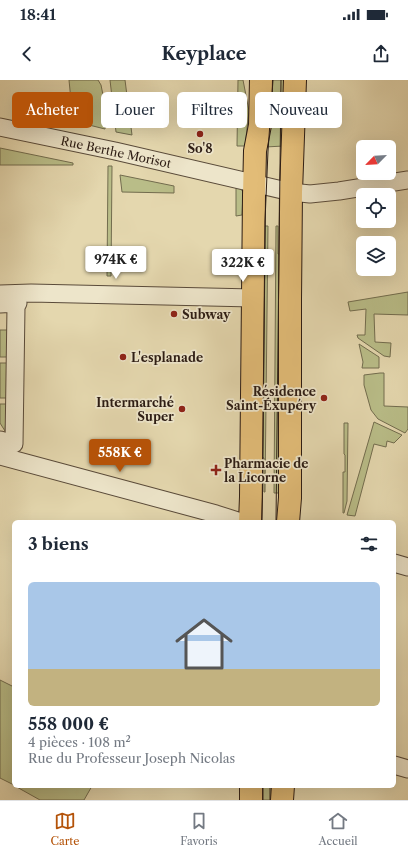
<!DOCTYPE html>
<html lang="fr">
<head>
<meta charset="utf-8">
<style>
	:root { --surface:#fff; --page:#f2f2f3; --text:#1f2937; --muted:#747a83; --line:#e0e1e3; --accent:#b45309 }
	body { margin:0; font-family:"Libre Caslon Text",serif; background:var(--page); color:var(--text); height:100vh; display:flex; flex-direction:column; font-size:15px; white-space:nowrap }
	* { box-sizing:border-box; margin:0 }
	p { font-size:13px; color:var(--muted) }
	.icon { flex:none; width:22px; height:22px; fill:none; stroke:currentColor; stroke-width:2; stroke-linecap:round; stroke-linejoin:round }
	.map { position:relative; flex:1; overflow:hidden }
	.side { position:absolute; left:12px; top:440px; width:384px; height:268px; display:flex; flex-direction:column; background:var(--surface); border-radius:6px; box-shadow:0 4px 16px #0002 }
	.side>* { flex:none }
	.banner { position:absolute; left:12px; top:12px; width:384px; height:36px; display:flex; gap:8px }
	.needle { width:26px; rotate:246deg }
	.tools { position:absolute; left:356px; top:60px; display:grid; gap:8px }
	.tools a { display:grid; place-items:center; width:40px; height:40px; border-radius:6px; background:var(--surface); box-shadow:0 4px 16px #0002; font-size:20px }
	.price { position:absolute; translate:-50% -34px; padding:0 9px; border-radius:4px; background:#fff; color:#222; font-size:13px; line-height:26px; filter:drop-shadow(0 1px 2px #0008) }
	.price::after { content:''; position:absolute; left:50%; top:24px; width:12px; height:9px; margin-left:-6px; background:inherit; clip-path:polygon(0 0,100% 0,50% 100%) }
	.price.active { background:var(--accent); color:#fff }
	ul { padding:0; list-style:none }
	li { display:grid; align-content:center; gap:8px; height:212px; padding:0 16px }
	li+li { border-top:1px solid var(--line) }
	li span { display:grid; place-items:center; height:124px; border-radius:6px; color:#555 }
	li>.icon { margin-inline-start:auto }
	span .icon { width:72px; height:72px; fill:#fffc; stroke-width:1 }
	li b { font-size:17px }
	h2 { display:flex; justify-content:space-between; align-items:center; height:48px; padding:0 16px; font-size:17px }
	.pill { padding:0 14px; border-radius:6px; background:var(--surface); box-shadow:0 4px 16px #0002; font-size:14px; line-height:36px }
	.pill.active { background:var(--accent); color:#fff }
	.status { display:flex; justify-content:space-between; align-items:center; height:28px; padding:0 20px; background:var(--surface); direction:ltr }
	.status svg { height:11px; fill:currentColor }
	header { display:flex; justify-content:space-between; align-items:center; height:52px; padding:0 16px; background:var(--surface); font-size:18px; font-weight:700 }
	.menu { display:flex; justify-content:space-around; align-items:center; height:56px; border-top:1px solid var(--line); background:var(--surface); font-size:11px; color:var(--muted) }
	.menu a { display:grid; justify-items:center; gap:2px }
	.menu .active { color:var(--accent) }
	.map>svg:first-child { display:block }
	.green { fill:#b9bd88; stroke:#726c4e }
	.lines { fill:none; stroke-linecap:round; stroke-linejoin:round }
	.street-casing { stroke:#5a4b3a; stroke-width:19 }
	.primary-casing { stroke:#2c1c14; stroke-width:24 }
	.street { stroke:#ede5ca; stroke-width:17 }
	.primary { stroke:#e2bc77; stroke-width:22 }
	.tram { stroke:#2c1c14; stroke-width:1 }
	.poi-dot { fill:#8f2418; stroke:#ede5ca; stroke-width:1.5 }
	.labels { text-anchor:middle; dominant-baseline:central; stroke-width:3.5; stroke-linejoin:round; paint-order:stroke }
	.poi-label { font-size:12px; font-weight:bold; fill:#2c1c14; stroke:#ede5ca; text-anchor:start }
	.street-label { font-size:12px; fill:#2c1c14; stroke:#ede5ca }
</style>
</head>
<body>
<div class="status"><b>18:41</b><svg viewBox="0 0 49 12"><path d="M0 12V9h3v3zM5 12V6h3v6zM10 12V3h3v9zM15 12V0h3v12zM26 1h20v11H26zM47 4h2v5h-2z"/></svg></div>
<header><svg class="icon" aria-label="back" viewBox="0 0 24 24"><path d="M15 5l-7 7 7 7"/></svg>Keyplace<svg class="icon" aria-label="share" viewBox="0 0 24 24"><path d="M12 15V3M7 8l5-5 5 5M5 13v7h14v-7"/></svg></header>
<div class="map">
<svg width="408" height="720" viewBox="0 0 408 720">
	<rect width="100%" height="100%" fill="#e4d7ae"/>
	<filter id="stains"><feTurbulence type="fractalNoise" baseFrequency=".005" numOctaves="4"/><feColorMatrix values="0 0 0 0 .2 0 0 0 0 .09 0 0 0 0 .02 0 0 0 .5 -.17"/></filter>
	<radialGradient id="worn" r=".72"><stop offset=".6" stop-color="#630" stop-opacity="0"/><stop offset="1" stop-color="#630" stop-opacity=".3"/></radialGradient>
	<!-- green -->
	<g class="green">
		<polygon points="69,0 98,0 101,5 104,20 102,25 106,41 105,49 73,41"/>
		<polygon points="110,0 125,0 132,55 116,52"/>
		<polygon points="238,0 243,0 249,31 245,66 237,66"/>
		<polygon points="270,0 285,0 284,66 265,67"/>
		<polygon points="0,68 73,83 73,85 0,85"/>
		<polygon points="108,86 112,86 111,196 107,196"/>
		<polygon points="120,95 174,106 174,113 122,112"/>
		<polygon points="236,107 241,109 243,112 242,135 236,136"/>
		<polygon points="262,146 268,146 265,412 264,412 264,378 261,377"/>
		<polygon points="276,146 278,146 278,174 280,174 280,413 274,413"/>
		<polygon points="408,212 408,235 374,234 375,262 391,263 390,277 384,276 358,258 357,255 365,255 366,229 350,231 348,222"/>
		<polygon points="0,250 8,250 7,277 0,277"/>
		<polygon points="359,264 379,277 379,288 362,288 363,282"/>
		<rect x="0" y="283" width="7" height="35"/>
		<polygon points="380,293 384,293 384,326 408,327 408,349 405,353 378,339 371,330 364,305 364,295"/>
		<polygon points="0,324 7,324 5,351 0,343"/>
		<polygon points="374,342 402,355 394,363 387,361 386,367 374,364 355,436 347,435"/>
		<polygon points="344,343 348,343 347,421 344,433 343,433 343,392 345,392 345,375 344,374"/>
		<polygon points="0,600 14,607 14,705 0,698"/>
		<polygon points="15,706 92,706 84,720 40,720"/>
		<rect x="260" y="706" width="13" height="14"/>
	</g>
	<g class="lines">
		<!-- street casing -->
		<g class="street-casing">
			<g id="street">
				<polyline points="0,47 115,71 291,112 310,114 339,111 408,100"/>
				<polyline points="0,214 31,213 253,218"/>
				<polyline points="0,224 18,223 16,227 14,364 0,360"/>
				<polyline points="0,376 216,434 241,442"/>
				<polyline points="394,483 408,487"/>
				<polyline points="394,685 408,689"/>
			</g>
		</g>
		<!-- primary casing -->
		<g class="primary-casing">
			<g id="primary">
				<polyline points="250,442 251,417 254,115 255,71 260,45 261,0"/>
				<polyline points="288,442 290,418 290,220 291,112 295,0"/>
				<polyline points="251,720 251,706"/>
				<polyline points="282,720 283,706"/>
			</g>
		</g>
		<!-- street -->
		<use href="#street" class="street"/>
		<!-- primary -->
		<use href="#primary" class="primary"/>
		<!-- tram -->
		<g class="tram">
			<polyline points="262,442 265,141 268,71 273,0"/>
			<polyline points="276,442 281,0"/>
			<polyline points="263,720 263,706"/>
			<polyline points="270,720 270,706"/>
		</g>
	</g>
	<!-- markers -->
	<g class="poi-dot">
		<circle cx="200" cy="54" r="4"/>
		<circle cx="174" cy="234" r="4"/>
		<circle cx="123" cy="277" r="4"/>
		<circle cx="324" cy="318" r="4"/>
		<circle cx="182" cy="329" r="4"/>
		<path d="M214 384h4v4h4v4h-4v4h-4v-4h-4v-4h4z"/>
	</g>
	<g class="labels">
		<!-- poi labels -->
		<g class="poi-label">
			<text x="200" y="68" text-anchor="middle">So'8</text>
			<text x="182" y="234">Subway</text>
			<text x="131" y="277">L'esplanade</text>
			<text x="316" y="311" text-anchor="end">Résidence<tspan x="316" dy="14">Saint-Éxupéry</tspan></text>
			<text x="174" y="322" text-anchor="end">Intermarché<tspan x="174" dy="14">Super</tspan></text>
			<text x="224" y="383">Pharmacie de<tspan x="224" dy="14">la Licorne</tspan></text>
		</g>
		<!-- street labels -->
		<g class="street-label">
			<text transform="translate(116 72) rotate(12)">Rue Berthe Morisot</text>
		</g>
	</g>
	<rect width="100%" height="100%" filter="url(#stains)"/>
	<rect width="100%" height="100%" fill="url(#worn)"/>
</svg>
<div class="tools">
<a><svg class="needle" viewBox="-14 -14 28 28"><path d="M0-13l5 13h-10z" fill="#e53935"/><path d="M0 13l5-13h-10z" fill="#747a83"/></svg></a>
<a><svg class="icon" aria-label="locate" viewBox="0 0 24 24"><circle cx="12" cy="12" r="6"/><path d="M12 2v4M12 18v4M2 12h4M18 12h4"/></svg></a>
<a><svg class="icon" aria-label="layers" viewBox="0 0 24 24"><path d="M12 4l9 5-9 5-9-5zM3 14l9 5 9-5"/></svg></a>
</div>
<b class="price" style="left:116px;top:200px">974K €</b>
<b class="price" style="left:243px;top:203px">322K €</b>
<b class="price active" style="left:120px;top:393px">558K €</b>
<div class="banner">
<a class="pill active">Acheter</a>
<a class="pill">Louer</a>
<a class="pill">Filtres</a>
<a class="pill">Nouveau</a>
</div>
<section class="side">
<h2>3 biens<svg class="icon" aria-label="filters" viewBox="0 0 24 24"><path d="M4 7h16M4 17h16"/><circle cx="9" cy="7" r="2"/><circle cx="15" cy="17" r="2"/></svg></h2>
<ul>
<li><span style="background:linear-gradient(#a9c7e8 70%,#c2b280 0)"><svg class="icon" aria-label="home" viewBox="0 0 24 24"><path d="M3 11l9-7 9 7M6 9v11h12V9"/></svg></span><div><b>558 000 €</b><p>4 pièces · 108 m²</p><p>Rue du Professeur Joseph Nicolas</p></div></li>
</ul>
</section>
</div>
<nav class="menu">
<a class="active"><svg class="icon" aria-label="map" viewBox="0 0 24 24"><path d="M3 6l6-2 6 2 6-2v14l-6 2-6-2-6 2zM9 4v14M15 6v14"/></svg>Carte</a>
<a><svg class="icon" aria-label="saved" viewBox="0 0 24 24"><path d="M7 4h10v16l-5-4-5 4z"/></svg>Favoris</a>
<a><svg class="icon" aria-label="home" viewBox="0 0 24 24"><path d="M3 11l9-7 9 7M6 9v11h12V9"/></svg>Accueil</a>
</nav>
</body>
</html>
